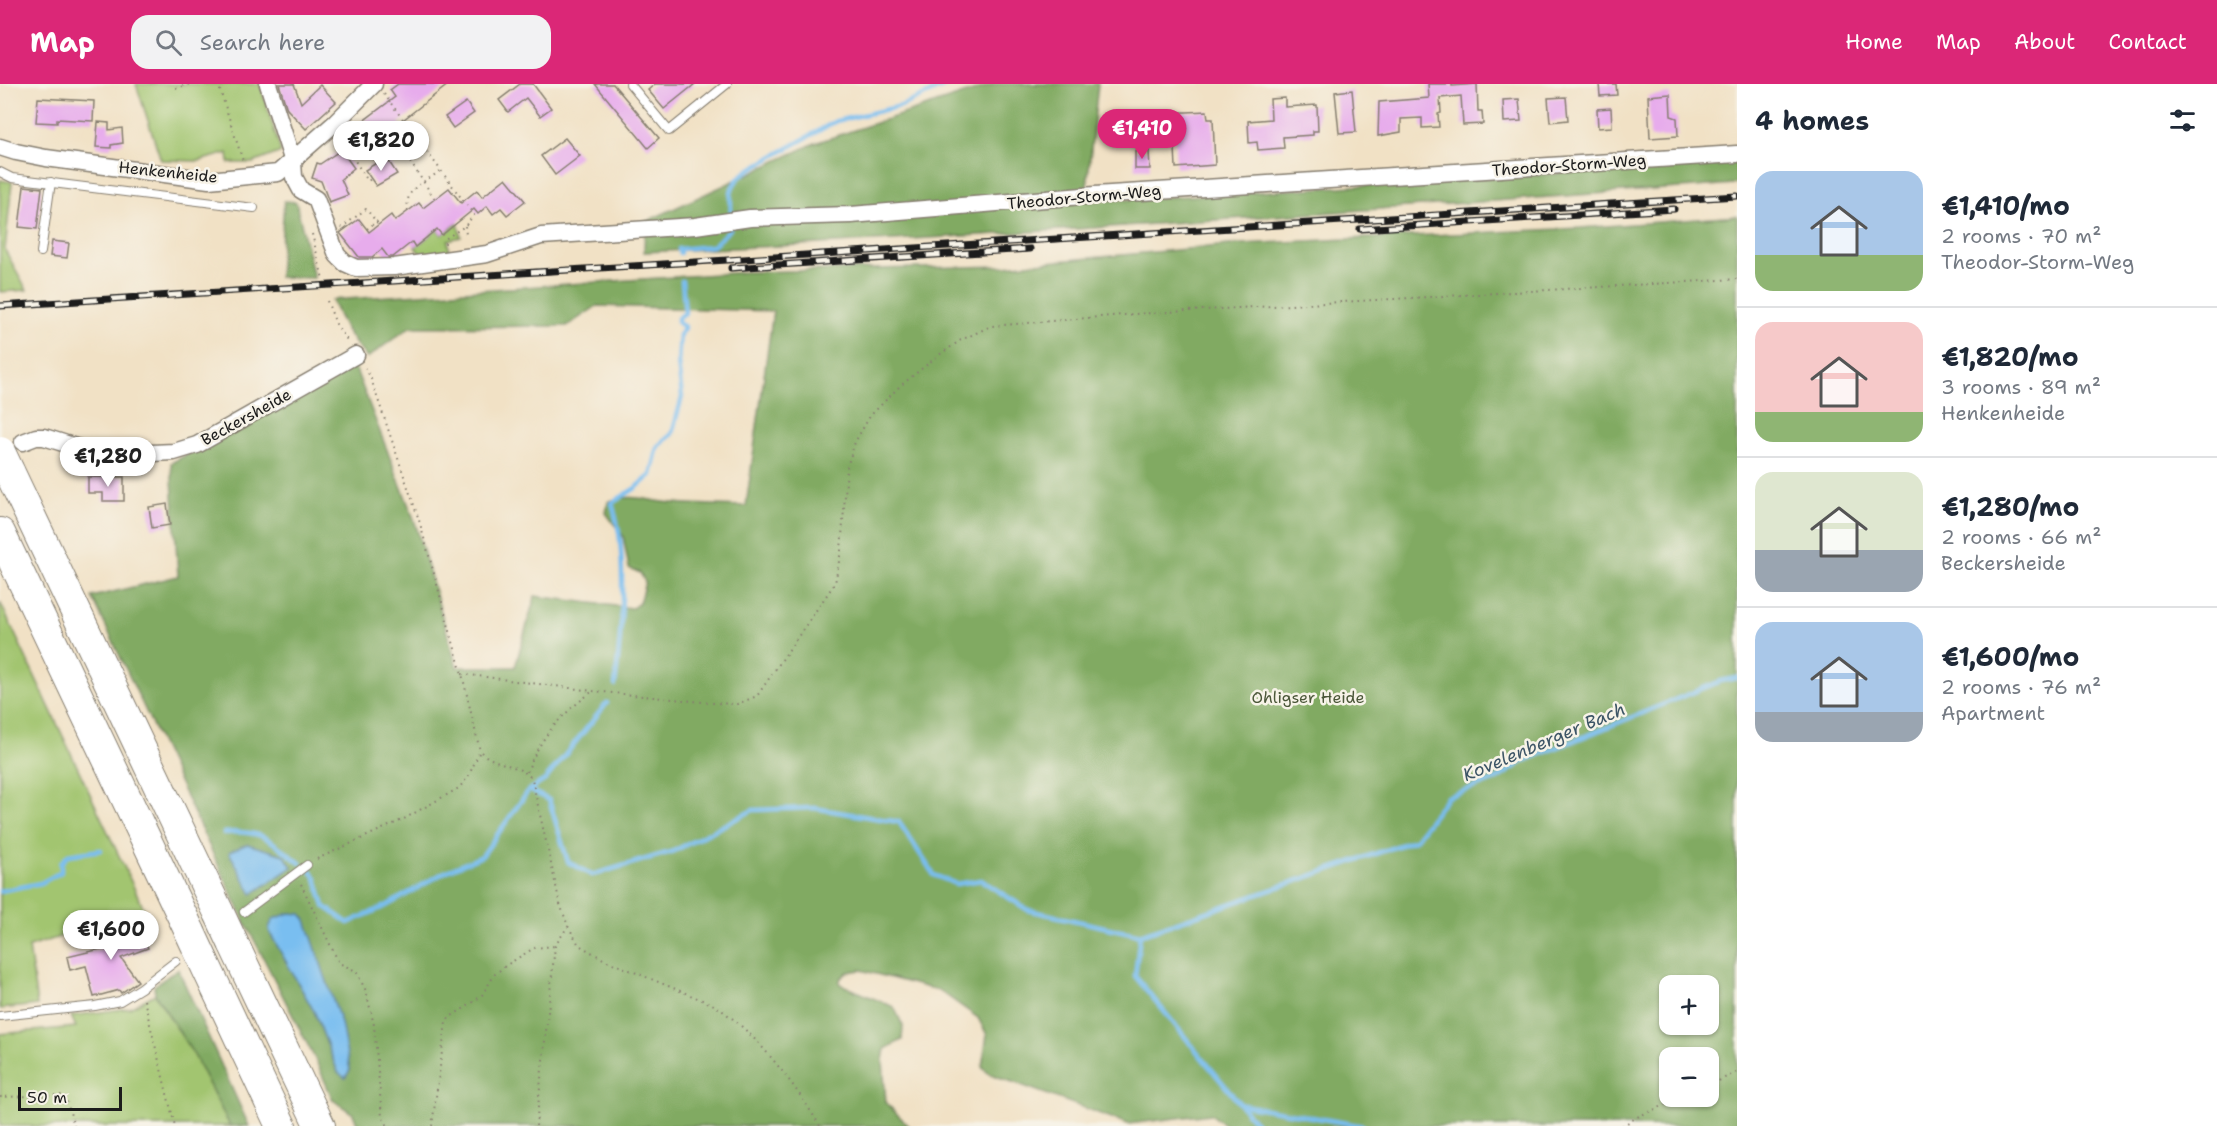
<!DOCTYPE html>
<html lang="en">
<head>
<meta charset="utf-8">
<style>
	:root { --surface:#fff; --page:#f2f2f3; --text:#1f2937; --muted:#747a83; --line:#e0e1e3; --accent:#db2777 }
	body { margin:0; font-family:"Shantell Sans",sans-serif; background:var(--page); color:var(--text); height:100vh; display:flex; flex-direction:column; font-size:22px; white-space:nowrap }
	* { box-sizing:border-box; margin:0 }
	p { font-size:20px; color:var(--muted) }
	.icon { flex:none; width:33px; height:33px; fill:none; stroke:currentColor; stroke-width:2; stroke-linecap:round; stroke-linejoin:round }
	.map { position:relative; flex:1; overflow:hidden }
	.panel { display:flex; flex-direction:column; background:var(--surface); width:480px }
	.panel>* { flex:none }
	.controls { position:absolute; left:1659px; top:891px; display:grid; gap:12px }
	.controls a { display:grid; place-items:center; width:60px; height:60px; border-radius:12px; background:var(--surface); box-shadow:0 2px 4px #0004; font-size:30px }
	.scale { position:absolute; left:18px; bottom:15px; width:104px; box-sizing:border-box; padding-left:6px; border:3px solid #1c1c1c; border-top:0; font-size:16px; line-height:21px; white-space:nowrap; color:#1c1c1c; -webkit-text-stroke:4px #f7f3e8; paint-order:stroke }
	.price { position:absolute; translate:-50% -51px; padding:0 14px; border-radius:21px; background:#fff; color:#222; font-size:20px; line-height:39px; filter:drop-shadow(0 2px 3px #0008) }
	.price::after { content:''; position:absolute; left:50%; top:36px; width:18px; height:14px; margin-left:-9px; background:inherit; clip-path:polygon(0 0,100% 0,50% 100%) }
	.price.active { background:var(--accent); color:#fff }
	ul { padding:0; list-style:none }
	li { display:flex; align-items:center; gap:18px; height:150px; padding:0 18px }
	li+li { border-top:2px solid var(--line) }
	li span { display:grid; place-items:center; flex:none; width:168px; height:120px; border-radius:18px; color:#555 }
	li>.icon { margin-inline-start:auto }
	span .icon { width:72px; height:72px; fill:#fffc; stroke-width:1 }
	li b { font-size:26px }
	h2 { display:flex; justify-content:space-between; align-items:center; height:72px; padding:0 18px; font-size:26px }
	header { display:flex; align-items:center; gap:36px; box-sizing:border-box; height:84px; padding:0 30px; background:var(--accent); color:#fff }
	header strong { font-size:28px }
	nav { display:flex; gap:33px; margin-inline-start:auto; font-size:21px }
	.search { width:420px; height:54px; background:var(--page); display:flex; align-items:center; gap:15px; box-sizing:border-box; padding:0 21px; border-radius:18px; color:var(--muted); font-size:22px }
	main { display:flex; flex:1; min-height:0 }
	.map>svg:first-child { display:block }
	.green { fill:#a2c56f; stroke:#5f7046; stroke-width:1.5 }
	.forest { fill:#81aa62; stroke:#4e633f; stroke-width:1.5; fill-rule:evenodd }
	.water { fill:#79bef0; stroke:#4a6d86; stroke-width:1.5 }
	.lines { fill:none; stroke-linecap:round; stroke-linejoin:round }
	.stream { stroke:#79bef0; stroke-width:4.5 }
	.building { fill:#e7acec }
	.lane-casing { stroke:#867e70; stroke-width:10 }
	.street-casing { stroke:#867e70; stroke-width:19 }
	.highway-casing { stroke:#867e70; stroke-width:32 }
	.path { stroke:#867e70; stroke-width:2; stroke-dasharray:1.5 4.5; stroke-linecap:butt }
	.lane { stroke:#fff; stroke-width:8 }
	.street { stroke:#fff; stroke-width:16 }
	.highway { stroke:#fff; stroke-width:30 }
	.rail-casing { stroke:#1c1c1c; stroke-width:7 }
	.rail { stroke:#f7f3e8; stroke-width:4.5; stroke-dasharray:14; stroke-linecap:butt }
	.highway-bridge-casing { stroke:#867e70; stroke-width:32; stroke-linecap:butt }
	.highway-bridge { stroke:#fff; stroke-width:30 }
	.labels { text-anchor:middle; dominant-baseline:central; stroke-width:5; stroke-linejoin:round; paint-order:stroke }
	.street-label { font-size:16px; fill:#1c1c1c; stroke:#f7f3e8 }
	.park-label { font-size:16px; fill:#4b5739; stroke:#f7f3e8 }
	.water-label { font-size:18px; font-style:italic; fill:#3d5566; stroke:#f7f3e8 }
</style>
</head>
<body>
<header>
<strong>Map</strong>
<div class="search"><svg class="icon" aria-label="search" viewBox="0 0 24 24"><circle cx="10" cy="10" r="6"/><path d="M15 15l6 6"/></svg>Search here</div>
<nav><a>Home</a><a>Map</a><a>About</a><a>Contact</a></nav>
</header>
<main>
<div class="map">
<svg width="1737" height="1042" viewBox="0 0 1737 1042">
	<rect width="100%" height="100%" fill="#f7f3e8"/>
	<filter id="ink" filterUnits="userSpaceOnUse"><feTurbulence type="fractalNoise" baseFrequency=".0167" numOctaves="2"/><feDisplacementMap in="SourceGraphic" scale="12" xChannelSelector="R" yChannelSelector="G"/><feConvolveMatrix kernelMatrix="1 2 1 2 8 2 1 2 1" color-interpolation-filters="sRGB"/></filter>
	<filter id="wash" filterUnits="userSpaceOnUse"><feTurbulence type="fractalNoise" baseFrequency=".008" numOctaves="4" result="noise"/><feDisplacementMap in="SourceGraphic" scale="24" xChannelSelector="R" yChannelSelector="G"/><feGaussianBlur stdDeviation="1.35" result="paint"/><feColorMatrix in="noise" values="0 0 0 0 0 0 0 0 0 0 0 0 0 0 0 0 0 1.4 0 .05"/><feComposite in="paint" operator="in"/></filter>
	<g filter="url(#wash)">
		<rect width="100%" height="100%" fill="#f1e1c5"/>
		<!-- green -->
		<g class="green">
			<polygon points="136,0 260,0 281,68 253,79 229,79 228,69 199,77 161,76"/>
			<polygon points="0,96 12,98 5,166 27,206 0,208"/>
			<polygon points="458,139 461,153 448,156 449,169 422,172 415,163 437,145 442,151"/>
			<polygon points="0,518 144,825 29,863 37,921 0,925"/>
			<polygon points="155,910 194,971 230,1042 0,1042 0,950 76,943 71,932 130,924"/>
		</g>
		<!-- forest -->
		<g class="forest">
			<path d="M994,0H1098L1087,103L1088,118L1737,79V100C1373,125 1009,153 644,168L645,138L815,59Z"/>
			<polygon points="284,117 296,118 314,194 279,193"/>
			<path d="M1737,132V1042H1226L1211,1030L1128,1040L988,989L982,982L987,951L978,934L940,907L861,886L848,888L840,895V900L894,923L903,942L902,956L885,965L883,976L886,1019L909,1042H358L353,1030L333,1016L317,979L245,838L92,513L178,492L171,379L354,281L414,435L457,583H515L535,512L632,524L639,519L645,498L640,489L629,484L623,452L606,429L608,418C629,408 653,418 674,419C698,421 722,421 746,422L773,227L597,222L567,242L410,243L367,274C351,256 340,238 332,216L747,188L1004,182L1240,160L1580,144ZM270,849L350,986L338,988L315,929ZM1670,902H1708V940H1670ZM1670,974H1708V1012H1670Z"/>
			<polygon points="178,885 249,1042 230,1042 194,971 155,910 154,902"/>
		</g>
		<!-- water -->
		<g class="water">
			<polygon points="247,760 284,771 292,783 252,810 229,768"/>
			<polygon points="290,829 301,830 306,836 341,939 350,986 345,994 338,988 315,929 270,849 269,844 273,835"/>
		</g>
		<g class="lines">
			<!-- stream -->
			<g class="stream">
				<path d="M731,129C730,107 729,101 747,87L836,37L901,22L949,0"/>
				<polyline points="680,169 679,165 713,162 730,145"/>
				<path d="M615,601C621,553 625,504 620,456C619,444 615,431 612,419L637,403L651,391L658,362L672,350L682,313L678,279L680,250L685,243L678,239V234L685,229L682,197"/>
				<polyline points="529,706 549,716 568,778 592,791 674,767 753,726 814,724 899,738 934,791 956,800 981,796 1028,826 1140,851 1135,892 1258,1042"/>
				<path d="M224,749C263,745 270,756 300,779"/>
				<polyline points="310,786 316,794 324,822 348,839 388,821 445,788 482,772 529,706 545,696 607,619"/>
				<polyline points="0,807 41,799 61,788 61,779 68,771 101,766"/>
				<polyline points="1140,851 1415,756 1447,713 1497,695 1524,677 1721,597 1737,594"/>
				<polyline points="1243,1021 1363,1042"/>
			</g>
		</g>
		<g id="blocks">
			<!-- building -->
			<g class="building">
				<polygon points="279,0 294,0 301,19 320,1 336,18 306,45 287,25"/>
				<polygon points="398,0 449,0 399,39 405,46 378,67 358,41 395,13 390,6"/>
				<polygon points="520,0 533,0 551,24 540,32 526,14 508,28 499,16"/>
				<polygon points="595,0 613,0 659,54 648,64"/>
				<polygon points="655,0 695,0 664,25 648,6"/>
				<polygon points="1428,0 1452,0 1452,2 1477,0 1478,27 1482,27 1483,40 1463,41 1461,12 1440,14 1441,29 1438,30 1439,43 1422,44 1422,34 1401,35 1401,48 1378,52 1379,18 1429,14"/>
				<polygon points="1599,0 1616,0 1617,11 1600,12"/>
				<polygon points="1352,6 1356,48 1339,49 1335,8"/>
				<polygon points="1670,10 1671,32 1677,34 1678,52 1650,54 1648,12"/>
				<polygon points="1566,13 1568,36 1550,38 1548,14"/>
				<polygon points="38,14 94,17 93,37 57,35 57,39 36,38"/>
				<polygon points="1285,14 1285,23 1317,21 1318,47 1313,47 1313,51 1283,53 1284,64 1258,66 1257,58 1249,59 1248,37 1271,35 1270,15"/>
				<polygon points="1519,15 1521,37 1504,38 1503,16"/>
				<polygon points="466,18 474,29 453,44 445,33"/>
				<polygon points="1611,24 1612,43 1598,44 1597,25"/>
				<polygon points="1207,27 1208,35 1213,35 1215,81 1176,84 1174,41 1167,42 1166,29"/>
				<polygon points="98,38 109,39 109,46 122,44 123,59 111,61 111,64 96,63"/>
				<polygon points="565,54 580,72 555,91 541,72"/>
				<polygon points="341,66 354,84 341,95 348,111 329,118 321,97 312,94 317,79 320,80"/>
				<polygon points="1135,67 1149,67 1150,85 1135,85"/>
				<polygon points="386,73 397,90 376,102 365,86"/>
				<polygon points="506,94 525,117 507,131 501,124 493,130 487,122 478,130 474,125 442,151 437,145 415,163 412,158 393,173 388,173 382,165 372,173 359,173 340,149 359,135 369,148 391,131 395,137 419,119 423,124 449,104 461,119 477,106 482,113"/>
				<polygon points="24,102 42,104 37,145 19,143"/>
				<polygon points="52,157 69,159 67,174 50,172"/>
				<polygon points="88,393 124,393 124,417 103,417 103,409 88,409"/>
				<polygon points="167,420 170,441 152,444 149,423"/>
				<polygon points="138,839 148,864 121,874 138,897 121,909 119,906 94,913 86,882 70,886 67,873 109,863 105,851"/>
			</g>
		</g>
	</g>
	<g filter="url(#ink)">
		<use href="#blocks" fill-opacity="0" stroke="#867e70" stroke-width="1.5"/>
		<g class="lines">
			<!-- lane casing -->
			<g class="lane-casing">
				<g id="lane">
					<polyline points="630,0 669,47 727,0"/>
					<polyline points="0,88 12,94 254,124"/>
					<polyline points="41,168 51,98"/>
					<polyline points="244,828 307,781"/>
					<polyline points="0,932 95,922 120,917 141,904 176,877"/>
				</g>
			</g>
			<!-- street casing -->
			<g class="street-casing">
				<g id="street">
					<polyline points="268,0 293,78 294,93 301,106 316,115 337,171 345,179 356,184 394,183 487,170 541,152 695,142 750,134 851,131 1095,111 1737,70"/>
					<polyline points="0,63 16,68 46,74 209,96 278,89 335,39 374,0"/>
					<polyline points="23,358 36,353 44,353 95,369 108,371 174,368 197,361 356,271"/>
				</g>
			</g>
			<!-- highway casing -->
			<g class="highway-casing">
				<g id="highway">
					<polyline points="9,387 219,829"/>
					<polyline points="0,449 190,848"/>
					<polyline points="233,859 320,1042"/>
					<polyline points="203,876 281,1042"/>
				</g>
			</g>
			<!-- path -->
			<g class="path">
				<polyline points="218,0 243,77"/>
				<polyline points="176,4 190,0"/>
				<polyline points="384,10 474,131 465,142 445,155 445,161"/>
				<polyline points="343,51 344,60 368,97 371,95"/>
				<polyline points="414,52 400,63 435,115"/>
				<path d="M408,127C404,103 423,100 440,87"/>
				<polyline points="465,142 466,151"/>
				<polyline points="341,144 366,125 379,141"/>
				<polyline points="367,145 377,137"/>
				<polyline points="312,150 323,195"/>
				<polyline points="327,217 336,240 349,259"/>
				<path d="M365,284L370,292L419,436L462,590L480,667C494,682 519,679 532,695L560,820L568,842L579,861L605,876L712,920C754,945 795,1001 820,1042"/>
				<polyline points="462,590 593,607 713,619 737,620 757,612 835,499 841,467 847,383 855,358 870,332 900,302 939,271 961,256 991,242 1135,230 1737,195"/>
				<path d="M527,688C541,651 562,630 593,607"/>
				<polyline points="317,775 402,736 459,704 468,693 480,667"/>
				<polyline points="301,800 339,879 356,887 366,907 374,941 382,1033 388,1042"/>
				<polyline points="144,916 175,1042"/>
				<polyline points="1708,1002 1737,988"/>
				<polyline points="0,1013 65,1011 74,1042"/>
				<polyline points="432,1042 446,938 450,933 471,920 482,911 495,890 505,882 534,864 555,862"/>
				<polyline points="536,1042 555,862 568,842"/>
				<polyline points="1622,1042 1639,1032 1687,1012"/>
			</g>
			<!-- lane -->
			<use href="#lane" class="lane"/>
			<!-- street -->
			<use href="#street" class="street"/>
			<!-- highway -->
			<use href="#highway" class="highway"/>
			<!-- rail casing -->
			<g class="rail-casing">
				<g id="rail">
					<polyline points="1360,145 1674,125"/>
					<polyline points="731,184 1030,165"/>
					<polyline points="0,222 1737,112"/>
				</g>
			</g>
			<!-- rail -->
			<use href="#rail" class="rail"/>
			<!-- highway-bridge casing -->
			<g class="highway-bridge-casing">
				<g id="highway-bridge">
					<polyline points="0,368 9,387"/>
					<polyline points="219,829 233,859"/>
					<polyline points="190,848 203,876"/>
				</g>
			</g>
			<!-- highway-bridge -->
			<use href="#highway-bridge" class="highway-bridge"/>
		</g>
	</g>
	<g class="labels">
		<!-- street labels -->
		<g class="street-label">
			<text transform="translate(1569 81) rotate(-4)">Theodor-Storm-Weg</text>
			<text transform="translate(168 88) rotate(6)">Henkenheide</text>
			<text transform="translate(1084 113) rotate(-5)">Theodor-Storm-Weg</text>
			<text transform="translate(246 333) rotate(-29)">Beckersheide</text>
		</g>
		<!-- park labels -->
		<g class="park-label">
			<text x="1308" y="613">Ohligser Heide</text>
		</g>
		<!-- water labels -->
		<g class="water-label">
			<text transform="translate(1544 658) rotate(-23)">Kovelenberger Bach</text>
		</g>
	</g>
</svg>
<div class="controls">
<a>+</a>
<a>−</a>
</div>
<div class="scale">50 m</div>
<b class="price active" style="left:1142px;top:76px">€1,410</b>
<b class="price" style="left:381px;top:88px">€1,820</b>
<b class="price" style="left:108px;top:404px">€1,280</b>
<b class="price" style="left:111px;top:877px">€1,600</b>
</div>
<section class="panel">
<h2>4 homes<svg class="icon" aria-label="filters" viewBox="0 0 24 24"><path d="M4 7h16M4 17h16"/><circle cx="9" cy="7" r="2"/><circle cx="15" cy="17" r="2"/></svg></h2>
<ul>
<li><span style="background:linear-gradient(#a9c7e8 70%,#8fb573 0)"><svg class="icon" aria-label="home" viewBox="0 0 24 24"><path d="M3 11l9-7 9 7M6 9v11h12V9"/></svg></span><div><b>€1,410/mo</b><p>2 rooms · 70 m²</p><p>Theodor-Storm-Weg</p></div></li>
<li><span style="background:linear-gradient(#f6c9c9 75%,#8fb573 0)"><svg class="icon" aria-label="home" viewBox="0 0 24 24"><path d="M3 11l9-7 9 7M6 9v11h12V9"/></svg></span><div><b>€1,820/mo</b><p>3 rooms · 89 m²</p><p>Henkenheide</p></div></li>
<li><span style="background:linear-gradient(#dfe7d0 65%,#9aa5b1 0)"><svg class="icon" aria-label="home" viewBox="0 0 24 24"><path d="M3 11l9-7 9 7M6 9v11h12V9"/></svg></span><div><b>€1,280/mo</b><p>2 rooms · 66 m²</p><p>Beckersheide</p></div></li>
<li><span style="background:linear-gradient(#a9c7e8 75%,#9aa5b1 0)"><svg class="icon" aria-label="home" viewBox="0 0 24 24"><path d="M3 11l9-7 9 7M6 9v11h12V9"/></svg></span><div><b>€1,600/mo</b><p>2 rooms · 76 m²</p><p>Apartment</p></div></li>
</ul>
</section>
</main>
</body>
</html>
